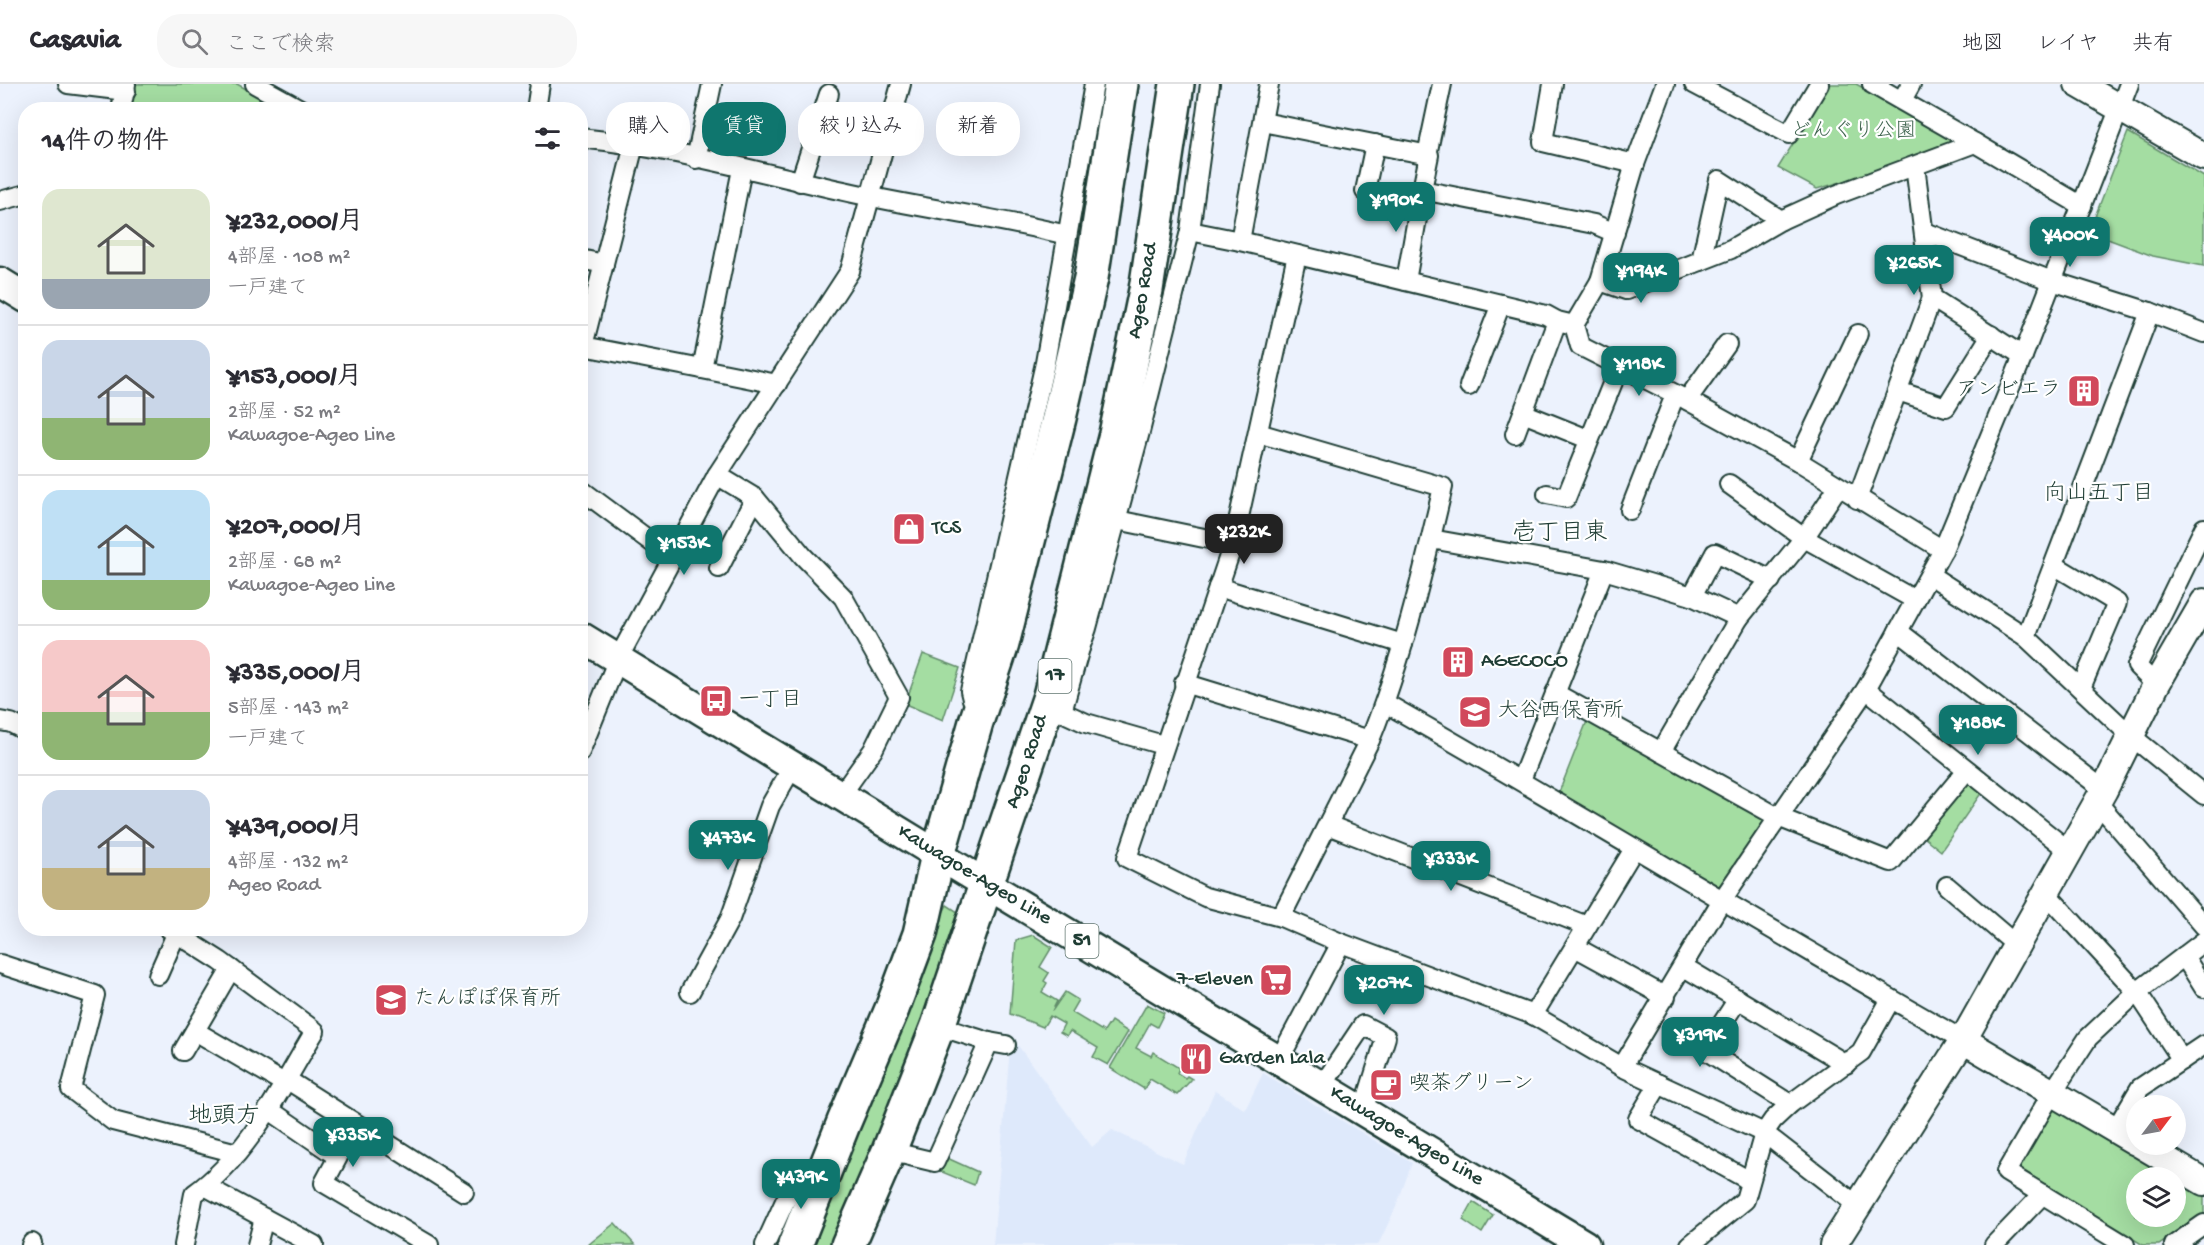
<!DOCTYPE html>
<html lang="ja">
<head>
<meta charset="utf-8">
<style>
	:root { --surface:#fff; --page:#f7f7f7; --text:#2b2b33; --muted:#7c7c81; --line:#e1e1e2; --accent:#0f766e }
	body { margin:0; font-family:"Gochi Hand","Klee One",sans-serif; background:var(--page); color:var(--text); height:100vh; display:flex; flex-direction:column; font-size:22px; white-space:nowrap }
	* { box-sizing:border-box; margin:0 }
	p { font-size:20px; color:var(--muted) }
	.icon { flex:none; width:33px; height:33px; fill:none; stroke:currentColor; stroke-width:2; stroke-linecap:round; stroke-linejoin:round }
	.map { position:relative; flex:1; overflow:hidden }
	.sheet { position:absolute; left:18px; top:18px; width:570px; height:834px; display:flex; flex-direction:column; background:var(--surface); border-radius:24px; box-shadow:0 6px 24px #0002 }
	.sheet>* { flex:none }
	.banner { position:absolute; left:606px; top:18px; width:570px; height:54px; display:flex; gap:12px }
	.needle { width:39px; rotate:58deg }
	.fabs { position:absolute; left:2126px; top:1011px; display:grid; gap:12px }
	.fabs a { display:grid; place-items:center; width:60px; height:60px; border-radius:50%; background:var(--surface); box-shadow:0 6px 24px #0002; font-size:30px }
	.price { position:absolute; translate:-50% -51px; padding:0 14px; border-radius:12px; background:var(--accent); color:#fff; font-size:20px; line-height:39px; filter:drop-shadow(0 2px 3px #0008) }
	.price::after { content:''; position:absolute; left:50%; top:36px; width:18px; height:14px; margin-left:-9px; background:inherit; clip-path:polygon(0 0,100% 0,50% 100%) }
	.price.selected { background:#222; color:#fff }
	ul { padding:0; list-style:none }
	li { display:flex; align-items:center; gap:18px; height:150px; padding:0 24px }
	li+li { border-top:2px solid var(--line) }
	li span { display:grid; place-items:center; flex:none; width:168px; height:120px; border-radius:18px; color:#555 }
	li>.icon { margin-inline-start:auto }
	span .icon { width:72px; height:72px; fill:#fffc; stroke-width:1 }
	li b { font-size:26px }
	h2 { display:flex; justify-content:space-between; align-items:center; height:72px; padding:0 24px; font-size:26px }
	.pill { padding:0 21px; border-radius:24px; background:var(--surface); box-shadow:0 6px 24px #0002; font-size:21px; line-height:54px }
	.pill.selected { background:var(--accent); color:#fff }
	header { display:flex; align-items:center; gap:36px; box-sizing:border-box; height:84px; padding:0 30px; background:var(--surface); border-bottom:2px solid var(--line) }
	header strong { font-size:28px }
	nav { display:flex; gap:33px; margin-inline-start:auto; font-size:21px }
	.search { width:420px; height:54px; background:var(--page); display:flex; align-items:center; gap:15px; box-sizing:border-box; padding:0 21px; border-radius:24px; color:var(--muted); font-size:22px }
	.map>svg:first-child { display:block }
	.built { fill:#dee9fb }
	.green { fill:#a4dda2; stroke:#628d6b; stroke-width:1.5 }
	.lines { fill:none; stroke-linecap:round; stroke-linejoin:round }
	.street-casing { stroke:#1f3d34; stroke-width:22 }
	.secondary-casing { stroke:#1f3d34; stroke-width:30 }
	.primary-casing { stroke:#1f3d34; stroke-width:33 }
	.highway-casing { stroke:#1f3d34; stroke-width:38 }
	.street { stroke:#fff; stroke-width:18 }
	.secondary { stroke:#fff; stroke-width:26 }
	.primary { stroke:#fff; stroke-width:28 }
	.highway { stroke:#fff; stroke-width:33 }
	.labels { text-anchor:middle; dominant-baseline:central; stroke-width:4.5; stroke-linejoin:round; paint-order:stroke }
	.shield { fill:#fff; stroke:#627771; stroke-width:1.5 }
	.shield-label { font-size:20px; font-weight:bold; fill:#1f3d34 }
	.park-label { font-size:21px; fill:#406550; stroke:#fff }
	.street-label { font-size:21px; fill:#1f3d34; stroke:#fff }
	.poi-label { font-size:21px; fill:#1f3d34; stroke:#fff; text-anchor:start }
	.neighbourhood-label { font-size:22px; fill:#1f3d34; stroke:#fff }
	.quarter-label { font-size:24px; fill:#1f3d34; stroke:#fff }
</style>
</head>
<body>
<header>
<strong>Casavia</strong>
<div class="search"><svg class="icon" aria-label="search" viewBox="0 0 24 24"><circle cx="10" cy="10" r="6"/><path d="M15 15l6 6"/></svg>ここで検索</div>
<nav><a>地図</a><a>レイヤ</a><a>共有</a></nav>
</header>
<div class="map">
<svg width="2204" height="1161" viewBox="0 0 2204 1161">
	<rect width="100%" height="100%" fill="#ecf2fd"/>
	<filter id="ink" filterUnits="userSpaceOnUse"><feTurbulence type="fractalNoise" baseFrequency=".0167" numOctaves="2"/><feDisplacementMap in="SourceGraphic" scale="12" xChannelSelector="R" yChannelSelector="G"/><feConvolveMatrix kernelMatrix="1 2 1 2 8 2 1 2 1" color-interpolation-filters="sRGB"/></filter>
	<g filter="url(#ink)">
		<!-- built -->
		<polygon class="built" points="1011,952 1092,1063 1112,1046 1183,1080 1215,1006 1245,1026 1263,989 1412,1079 1396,1123 1378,1161 993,1161"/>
		<!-- green -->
		<g class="green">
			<polygon points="132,0 237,0 259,12 261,19 259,26 127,26"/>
			<polygon points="1830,0 1856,0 1958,54 1957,63 1932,72 1817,105 1778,84"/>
			<polygon points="2128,48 2204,93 2204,182 2153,172 2089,148"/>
			<polygon points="923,570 960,584 943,636 905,620"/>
			<polygon points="1589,632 1763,732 1765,740 1722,801 1715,803 1558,711"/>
			<polygon points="1968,697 1982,708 1941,767 1920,750"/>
			<polygon points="947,821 964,832 836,1161 801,1161 934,846"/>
			<polygon points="1033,851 1052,863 1040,883 1049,889 1044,897 1047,899 1042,908 1057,917 1052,927 1065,908 1078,916 1071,928 1104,948 1111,937 1128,948 1108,981 1093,973 1098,964 1070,947 1067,952 1060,948 1064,940 1050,932 1043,943 1010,930 1016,856"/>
			<polygon points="1147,920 1164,929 1157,943 1150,939 1136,964 1151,972 1153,968 1179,984 1177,989 1185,994 1187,992 1192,995 1177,1011 1150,995 1144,1005 1110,984"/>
			<polygon points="2056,1021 2174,1093 2136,1094 2136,1132 2175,1132 2175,1094 2204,1112 2204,1130 2159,1161 2143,1161 2017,1083"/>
			<polygon points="945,1073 978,1088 974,1101 937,1086"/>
			<polygon points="1473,1118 1493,1131 1482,1149 1463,1136"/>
			<polygon points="615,1139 635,1161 588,1161"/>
		</g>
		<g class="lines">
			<!-- street casing -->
			<g class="street-casing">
				<g id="street">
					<polyline points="68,0 126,7"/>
					<polyline points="255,0 302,26"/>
					<polyline points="1553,0 1543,58 1635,80"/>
					<polyline points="1694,0 1789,50 1819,0"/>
					<polyline points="1872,0 1975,59"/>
					<polyline points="1902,16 1911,0"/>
					<polyline points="121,26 126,0"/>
					<polyline points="536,26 540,0"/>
					<polyline points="1263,38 1429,71 1422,106 1594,140 1615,149"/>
					<path d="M580,54C669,63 757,88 844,107C918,124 993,133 1067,151"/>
					<polyline points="634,61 583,262 702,285"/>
					<polyline points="1427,71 1442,0"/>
					<polyline points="696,75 712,0"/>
					<polyline points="1915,82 1932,214 2023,272"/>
					<polyline points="742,85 702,285 777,300"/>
					<polyline points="800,98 829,10"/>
					<polyline points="1365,107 1375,60"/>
					<polyline points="0,117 26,110"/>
					<polyline points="1190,147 1240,157 1546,231 1557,237 1574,241"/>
					<polyline points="1925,148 2052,197 2150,228 2204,249"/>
					<polyline points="1240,157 1269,0"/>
					<polyline points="1297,171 1233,460 1127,774 1205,813 1281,833 1341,859 1533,931 1622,983 1764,1049 1858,1122"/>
					<polyline points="580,175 604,180"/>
					<polyline points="1701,177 1719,96 1781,136"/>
					<polyline points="1406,197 1422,106"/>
					<polyline points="1600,197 1635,80 1665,0"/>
					<polyline points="1574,241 1600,197 1626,206 1731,165 1781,136 1836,111 1975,59 2082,122"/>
					<polyline points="1574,241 1580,262 1687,316 1798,377 1943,466"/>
					<polyline points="1469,302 1501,220"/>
					<polyline points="1898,307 1946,323 1991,251"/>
					<polyline points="1687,316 1727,260"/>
					<polyline points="1523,329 1588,355"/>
					<polyline points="1515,350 1557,237"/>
					<polyline points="1798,377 1858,250"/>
					<polyline points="717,391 755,414 803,472 843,513 899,613 873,666 841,711"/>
					<polyline points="1729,400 1804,454 1915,516"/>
					<polyline points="580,405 673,474"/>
					<polyline points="1547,410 1566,414 1619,283"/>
					<polyline points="1857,415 1932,214"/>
					<polyline points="1630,426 1675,311"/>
					<polyline points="1117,436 1233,460"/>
					<polyline points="1431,455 1604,486 1521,696"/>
					<polyline points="2054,481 2117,519 2081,604"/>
					<polyline points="719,484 755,414"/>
					<polyline points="1604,486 1692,512 1739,534 1661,668"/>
					<polyline points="1930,491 2026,553 2130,651 2204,711"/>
					<polyline points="1218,503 1403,560"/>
					<polyline points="1692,512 1715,469 1771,496"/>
					<polyline points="1739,534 1804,454 1838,403"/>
					<polyline points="1898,547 2104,706"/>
					<polyline points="2026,553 2150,228"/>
					<polyline points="1080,564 1062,628 1086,639 1163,661"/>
					<polyline points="1061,579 1080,564 1087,544 1140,348 1190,147 1210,0"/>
					<path d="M1184,599L1370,656C1403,574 1423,488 1443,403L1258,349"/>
					<polyline points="2156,601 2137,582 2204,444"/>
					<polyline points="1866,605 2069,767"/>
					<polyline points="1555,609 1778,733 1891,778 1967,686"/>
					<polyline points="972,615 970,607 1045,279 1094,0"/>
					<path d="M1385,619C1579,729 1769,846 1963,956"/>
					<polyline points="0,637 11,639 26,647"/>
					<polyline points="580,668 618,575 717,391 850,187 901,0"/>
					<polyline points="2097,718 2204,842"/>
					<polyline points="1328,741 1587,842"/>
					<polyline points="1947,802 2016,861"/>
					<polyline points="2045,808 2137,908 2182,976"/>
					<polyline points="1281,833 1370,656"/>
					<path d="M168,844L220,877L315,947C280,1005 250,1070 194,1110L184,1161"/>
					<polyline points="1575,863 1666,913"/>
					<polyline points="2184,872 2204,904"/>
					<polyline points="0,880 95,911 71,1005 113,1037 237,1069"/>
					<polyline points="1684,883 1846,980"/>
					<polyline points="158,891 176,850"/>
					<polyline points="690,908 730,835 770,722 793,682"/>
					<polyline points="1738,915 1705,966 1790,1020"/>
					<polyline points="1533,931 1634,765"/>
					<polyline points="938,942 989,958 1006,961"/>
					<polyline points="195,947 284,999"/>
					<polyline points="183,967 231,885"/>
					<polyline points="1279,976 1341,859"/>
					<polyline points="1622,983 1722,816 1866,605 1943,466 2023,272 2129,0"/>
					<polyline points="286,995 464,1108"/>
					<polyline points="1659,1000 1638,1035 1750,1097"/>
					<polyline points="1322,1002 1363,941 1386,953 1363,1027"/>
					<polyline points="268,1025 338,1073 324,1099 429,1161"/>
					<polyline points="2115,1046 2140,1004 2204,961"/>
					<polyline points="889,1067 935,1078 989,958"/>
					<polyline points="205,1102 314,1161"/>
					<polyline points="31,1161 32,1159"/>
					<polyline points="257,1161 264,1134"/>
					<polyline points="765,1161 785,1117 804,1089 829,1079"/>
					<polyline points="1690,1161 1745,1116 1764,1049 1773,1036 1790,1020 1861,968 1891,915"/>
					<polyline points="1994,1161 2043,1110"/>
					<polyline points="2125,1161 2006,1088 2052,1009 2088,954 2137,908 2204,857"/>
					<polyline points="2174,1161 2204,1140"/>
				</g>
			</g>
			<!-- secondary casing -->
			<g class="secondary-casing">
				<g id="secondary">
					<polyline points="2078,0 2204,73"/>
					<polyline points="1963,956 2136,1058"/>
					<polyline points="2140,1060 2204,1098"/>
					<polyline points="1833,1161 1963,956 2104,706 2156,601 2204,518"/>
				</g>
			</g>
			<!-- primary casing -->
			<g class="primary-casing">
				<g id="primary">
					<polyline points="0,198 26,214"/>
					<polyline points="580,552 938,771 1585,1161"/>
				</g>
			</g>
			<!-- highway casing -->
			<g class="highway-casing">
				<g id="highway">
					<polyline points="795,1161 844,1038 892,925 920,850 938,771 976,638 1002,560 1059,334 1091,194 1121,0"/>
					<polyline points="848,1161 889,1067 938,942 1050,612 1116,350 1146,206 1177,0"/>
				</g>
			</g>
			<!-- street -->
			<use href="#street" class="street"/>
			<!-- secondary -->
			<use href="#secondary" class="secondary"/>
			<!-- primary -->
			<use href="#primary" class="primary"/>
			<!-- highway -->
			<use href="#highway" class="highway"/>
		</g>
	</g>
	<!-- icons -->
	<defs>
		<g id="building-square" transform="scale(1.725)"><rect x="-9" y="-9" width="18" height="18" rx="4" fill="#d1495b" stroke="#fff"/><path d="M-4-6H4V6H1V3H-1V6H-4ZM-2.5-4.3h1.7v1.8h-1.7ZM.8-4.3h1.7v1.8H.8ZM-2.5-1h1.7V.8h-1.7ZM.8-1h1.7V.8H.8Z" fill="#fff"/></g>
		<g id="shop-square" transform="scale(1.725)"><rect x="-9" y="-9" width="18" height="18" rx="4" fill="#d1495b" stroke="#fff"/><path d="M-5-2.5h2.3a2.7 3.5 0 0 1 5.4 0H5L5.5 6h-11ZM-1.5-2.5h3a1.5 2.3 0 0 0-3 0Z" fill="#fff"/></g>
		<g id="bus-square" transform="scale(1.725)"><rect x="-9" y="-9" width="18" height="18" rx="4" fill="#d1495b" stroke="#fff"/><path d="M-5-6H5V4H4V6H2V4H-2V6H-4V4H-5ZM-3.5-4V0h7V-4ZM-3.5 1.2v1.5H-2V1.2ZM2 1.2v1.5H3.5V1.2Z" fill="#fff"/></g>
		<g id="school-square" transform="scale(1.725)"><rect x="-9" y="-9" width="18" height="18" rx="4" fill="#d1495b" stroke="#fff"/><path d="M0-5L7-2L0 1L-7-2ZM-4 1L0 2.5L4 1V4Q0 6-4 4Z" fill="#fff"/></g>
		<g id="supermarket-square" transform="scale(1.725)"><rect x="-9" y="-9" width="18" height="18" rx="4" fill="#d1495b" stroke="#fff"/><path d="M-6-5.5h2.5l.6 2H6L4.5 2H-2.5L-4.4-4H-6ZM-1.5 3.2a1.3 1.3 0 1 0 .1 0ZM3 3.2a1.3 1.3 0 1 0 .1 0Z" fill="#fff"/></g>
		<g id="restaurant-square" transform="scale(1.725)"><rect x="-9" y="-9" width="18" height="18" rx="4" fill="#d1495b" stroke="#fff"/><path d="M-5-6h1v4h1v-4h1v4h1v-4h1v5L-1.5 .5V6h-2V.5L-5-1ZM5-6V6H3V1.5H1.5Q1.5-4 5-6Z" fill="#fff"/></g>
		<g id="cafe-square" transform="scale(1.725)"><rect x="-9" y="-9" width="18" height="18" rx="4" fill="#d1495b" stroke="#fff"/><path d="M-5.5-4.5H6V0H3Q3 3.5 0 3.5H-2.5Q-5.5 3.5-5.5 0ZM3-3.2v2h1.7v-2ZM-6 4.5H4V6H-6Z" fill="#fff"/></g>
	</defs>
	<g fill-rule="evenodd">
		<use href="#building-square" x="2084" y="307"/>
		<use href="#shop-square" x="909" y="445"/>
		<use href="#building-square" x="1458" y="578"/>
		<use href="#bus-square" x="716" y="617"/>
		<use href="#school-square" x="1475" y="628"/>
		<use href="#supermarket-square" x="1276" y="896"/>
		<use href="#school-square" x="391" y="916"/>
		<use href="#restaurant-square" x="1196" y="975"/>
		<use href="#cafe-square" x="1386" y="1001"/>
	</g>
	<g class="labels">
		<!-- shield labels -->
		<g class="shield">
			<rect x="1038.5" y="575" width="33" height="34" rx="4.5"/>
			<rect x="1065.5" y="840" width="33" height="34" rx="4.5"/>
		</g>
		<g class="shield-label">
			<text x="1055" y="592">17</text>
			<text x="1082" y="857">51</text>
		</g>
		<!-- park labels -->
		<g class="park-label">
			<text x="1853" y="48">どんぐり公園</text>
		</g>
		<!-- street labels -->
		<g class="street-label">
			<text transform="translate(1144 207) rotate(-80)">Ageo Road</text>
			<text transform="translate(1028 678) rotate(-72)">Ageo Road</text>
			<text transform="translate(974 792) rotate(31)">Kawagoe-Ageo Line</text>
			<text transform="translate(1406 1053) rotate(31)">Kawagoe-Ageo Line</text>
		</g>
		<!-- poi labels -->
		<g class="poi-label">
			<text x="2061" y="307" text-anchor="end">アンビエラ</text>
			<text x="932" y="445">TCS</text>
			<text x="1481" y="578">AGECOCO</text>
			<text x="739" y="617">一丁目</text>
			<text x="1498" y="628">大谷西保育所</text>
			<text x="1253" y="896" text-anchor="end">7-Eleven</text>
			<text x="414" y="916">たんぽぽ保育所</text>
			<text x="1219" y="975">Garden Lala</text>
			<text x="1409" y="1001">喫茶グリーン</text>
		</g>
		<!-- neighbourhood labels -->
		<g class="neighbourhood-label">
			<text x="2099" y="411">向山五丁目</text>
		</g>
		<!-- quarter labels -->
		<g class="quarter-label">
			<text x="1560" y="450">壱丁目東</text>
			<text x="224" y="1033">地頭方</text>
		</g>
	</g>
</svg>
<div class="fabs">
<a><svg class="needle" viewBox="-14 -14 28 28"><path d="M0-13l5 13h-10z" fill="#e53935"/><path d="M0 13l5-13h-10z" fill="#7c7c81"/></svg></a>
<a><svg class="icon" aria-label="layers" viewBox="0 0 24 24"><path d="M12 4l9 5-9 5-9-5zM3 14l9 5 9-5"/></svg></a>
</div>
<b class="price" style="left:1396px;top:149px">¥190K</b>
<b class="price" style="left:2070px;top:184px">¥400K</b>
<b class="price" style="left:1914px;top:212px">¥265K</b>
<b class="price" style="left:1641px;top:220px">¥194K</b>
<b class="price" style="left:1639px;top:313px">¥118K</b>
<b class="price selected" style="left:1244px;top:481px">¥232K</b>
<b class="price" style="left:684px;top:492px">¥153K</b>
<b class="price" style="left:1978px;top:672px">¥188K</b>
<b class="price" style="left:728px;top:787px">¥473K</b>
<b class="price" style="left:1451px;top:808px">¥333K</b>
<b class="price" style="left:1384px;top:932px">¥207K</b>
<b class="price" style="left:1700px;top:984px">¥319K</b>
<b class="price" style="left:353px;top:1084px">¥335K</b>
<b class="price" style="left:801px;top:1126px">¥439K</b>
<div class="banner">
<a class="pill">購入</a>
<a class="pill selected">賃貸</a>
<a class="pill">絞り込み</a>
<a class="pill">新着</a>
</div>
<section class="sheet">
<h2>14件の物件<svg class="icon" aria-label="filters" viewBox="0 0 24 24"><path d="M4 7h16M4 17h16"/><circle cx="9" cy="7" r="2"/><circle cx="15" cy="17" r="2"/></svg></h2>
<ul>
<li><span style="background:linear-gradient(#dfe7d0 75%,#9aa5b1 0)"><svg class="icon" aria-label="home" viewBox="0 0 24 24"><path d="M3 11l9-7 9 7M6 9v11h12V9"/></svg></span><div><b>¥232,000/月</b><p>4部屋 · 108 m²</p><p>一戸建て</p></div></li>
<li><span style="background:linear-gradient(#c9d6e8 65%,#8fb573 0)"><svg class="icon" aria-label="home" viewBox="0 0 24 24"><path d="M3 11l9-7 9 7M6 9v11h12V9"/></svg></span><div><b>¥153,000/月</b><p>2部屋 · 52 m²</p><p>Kawagoe-Ageo Line</p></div></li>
<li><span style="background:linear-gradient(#bfe0f5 75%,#8fb573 0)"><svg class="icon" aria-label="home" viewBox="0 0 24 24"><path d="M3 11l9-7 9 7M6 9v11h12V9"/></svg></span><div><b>¥207,000/月</b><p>2部屋 · 68 m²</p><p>Kawagoe-Ageo Line</p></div></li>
<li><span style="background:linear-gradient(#f6c9c9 60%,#8fb573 0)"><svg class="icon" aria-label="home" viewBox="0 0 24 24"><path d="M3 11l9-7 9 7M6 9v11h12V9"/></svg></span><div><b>¥335,000/月</b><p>5部屋 · 143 m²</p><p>一戸建て</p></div></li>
<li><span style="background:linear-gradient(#c9d6e8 65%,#c2b280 0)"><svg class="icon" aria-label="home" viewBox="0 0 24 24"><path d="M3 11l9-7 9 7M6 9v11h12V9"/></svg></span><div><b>¥439,000/月</b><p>4部屋 · 132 m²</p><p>Ageo Road</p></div></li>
</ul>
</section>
</div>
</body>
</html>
